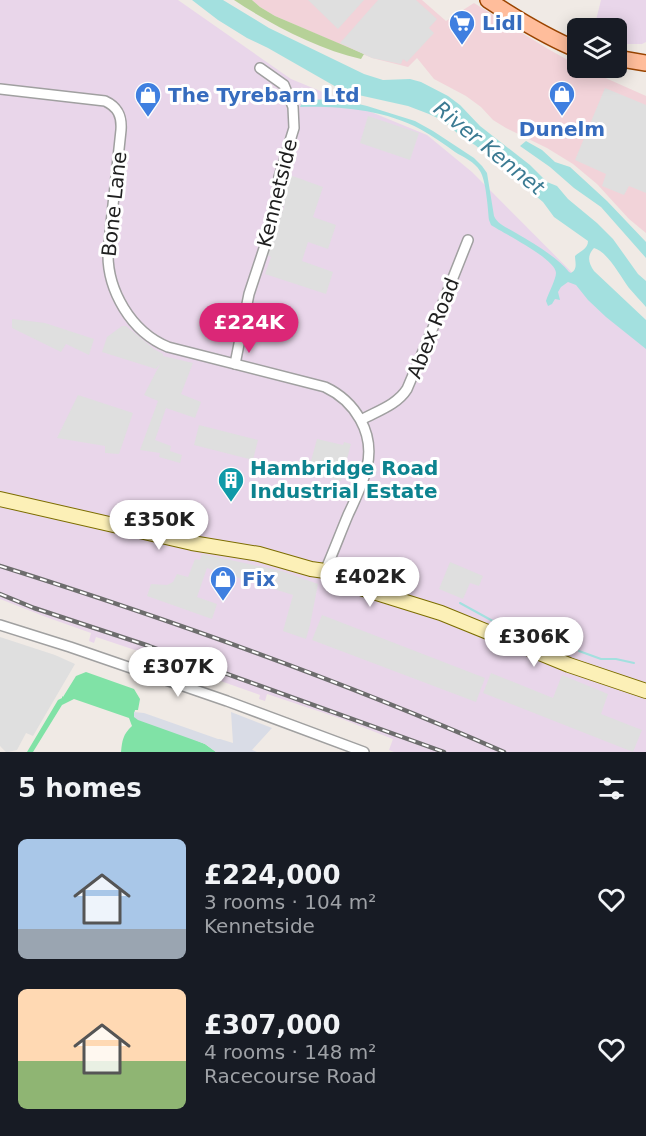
<!DOCTYPE html>
<html lang="en">
<head>
<meta charset="utf-8">
<style>
	:root { --surface:#171b24; --page:#242831; --text:#f1f3f6; --muted:#9ea1a6; --accent:#db2777 }
	body { margin:0; font-family:"DejaVu Sans",sans-serif; background:var(--page); color:var(--text); height:100vh; display:flex; flex-direction:column; font-size:22px; white-space:nowrap }
	* { box-sizing:border-box; margin:0 }
	p { font-size:20px; color:var(--muted) }
	.icon { flex:none; width:33px; height:33px; fill:none; stroke:currentColor; stroke-width:2; stroke-linecap:round; stroke-linejoin:round }
	.map { position:relative; height:752px; overflow:hidden }
	.side { display:flex; flex-direction:column; background:var(--surface); flex:1 }
	.side>* { flex:none }
	.fabs { position:absolute; left:567px; top:18px; display:grid; gap:12px }
	.fabs a { display:grid; place-items:center; width:60px; height:60px; border-radius:9px; background:var(--surface); box-shadow:0 3px 15px #0003; font-size:30px }
	.price { position:absolute; translate:-50% -51px; padding:0 14px; border-radius:21px; background:#fff; color:#222; font-size:20px; line-height:39px; filter:drop-shadow(0 2px 3px #0008) }
	.price::after { content:''; position:absolute; left:50%; top:36px; width:18px; height:14px; margin-left:-9px; background:inherit; clip-path:polygon(0 0,100% 0,50% 100%) }
	.price.current { background:var(--accent); color:#fff }
	ul { padding:0; list-style:none }
	li { display:flex; align-items:center; gap:18px; height:150px; padding:0 18px }
	li span { display:grid; place-items:center; flex:none; width:168px; height:120px; border-radius:9px; color:#555 }
	li>.icon { margin-inline-start:auto }
	span .icon { width:72px; height:72px; fill:#fffc; stroke-width:1 }
	li b { font-size:26px }
	h2 { display:flex; justify-content:space-between; align-items:center; height:72px; padding:0 18px; font-size:26px }
	.map>svg:first-child { display:block }
	.commercial { fill:#f2d3d9 }
	.industrial { fill:#e9d6ea }
	.forest { fill:#b6d198 }
	.pitch { fill:#80e2a6 }
	.parking { fill:#dfdfdf }
	.plaza { fill:#d9dce6 }
	.water { fill:#a3e0df }
	.lines { fill:none; stroke-linecap:round; stroke-linejoin:round }
	.stream { stroke:#a3e0df; stroke-width:2 }
	.minor-casing { stroke:#a0a0a0; stroke-width:12 }
	.secondary-casing { stroke:#7c6d00; stroke-width:16 }
	.primary-casing { stroke:#9a4400; stroke-width:18 }
	.minor { stroke:#fff; stroke-width:9 }
	.secondary { stroke:#fcf0b7; stroke-width:14 }
	.primary { stroke:#ffbd9b; stroke-width:15 }
	.rail-casing { stroke:#6d6d6d; stroke-width:4.5 }
	.rail { stroke:#fff; stroke-width:2; stroke-dasharray:7; stroke-linecap:butt }
	.labels { text-anchor:middle; dominant-baseline:central; stroke-width:6; stroke-linejoin:round; paint-order:stroke }
	.shop-label { font-size:20px; font-weight:bold; fill:#366cbe; stroke:#fff; text-anchor:start }
	.street-label { font-size:20px; fill:#1f1f1f; stroke:#fff }
	.culture-label { font-size:20px; font-weight:bold; fill:#0d838f; stroke:#fff; text-anchor:start }
	.water-label { font-size:21px; font-style:italic; fill:#3c7b93; stroke:#fff }
</style>
</head>
<body>
<div class="map">
<svg width="646" height="752" viewBox="0 0 646 752">
	<rect width="100%" height="100%" fill="#f0eae5"/>
	<!-- commercial -->
	<polygon class="commercial" points="252,0 422,0 446,21 474,3 548,49 577,65 578,68 583,68 646,96 646,233 629,219 597,184 573,164 547,148 506,128 493,120 481,107 466,96 434,79 417,58 408,67 372,58 275,16 260,7"/>
	<!-- industrial -->
	<g class="industrial">
		<polygon points="0,0 178,0 291,79 427,135 472,172 646,347 646,752 394,752 389,750 393,739 342,719 267,694 265,701 259,699 260,695 215,679 212,685 205,682 206,679 203,677 203,675 164,660 161,666 155,662 156,657 96,637 94,643 89,641 91,633 46,617 0,599"/>
		<polygon points="601,0 646,0 646,42 642,44 617,44 616,28 594,28"/>
	</g>
	<!-- forest -->
	<path class="forest" d="M234,0H252L260,7L275,16L364,54L361,59C318,49 270,24 234,0Z"/>
	<!-- pitch -->
	<path class="pitch" d="M86,672L134,689L140,699L138,710H135L134,714L205,744L216,752H121C122,741 123,734 132,726L129,718L74,699L62,705L33,752H27L58,700L62,698V696L63,697L76,676Z"/>
	<!-- parking -->
	<g class="parking">
		<polygon points="308,0 364,0 338,29"/>
		<polygon points="378,0 416,0 437,19 429,28 434,33 407,62 403,59 401,64 372,58 340,43"/>
		<polygon points="605,88 646,105 646,193 629,186 624,195 602,186 606,174 575,160"/>
		<polygon points="368,116 419,133 410,160 360,143"/>
		<polygon points="287,174 323,187 313,217 336,225 328,249 308,242 302,261 333,272 326,294 265,274 271,257 267,255 284,208"/>
		<polygon points="12,319 45,323 94,339 89,355 66,344 61,352 12,328"/>
		<polygon points="122,326 126,326 154,349 163,354 163,356 193,363 181,394 201,402 195,418 166,408 155,440 171,446 170,451 182,455 180,463 159,457 160,453 140,450 158,401 144,395 160,364 156,369 102,352 107,337"/>
		<polygon points="78,395 133,413 119,454 105,453 105,446 57,438"/>
		<polygon points="199,425 258,440 253,460 194,445"/>
		<polygon points="317,439 343,445 344,442 351,444 341,481 308,472"/>
		<polygon points="202,554 282,571 318,584 310,625 306,639 283,631 293,595 207,568 197,597 217,604 212,619 147,596 151,584 167,585 173,582 177,574 188,577 195,559 200,560"/>
		<polygon points="450,562 483,576 479,586 470,583 463,599 439,589"/>
		<polygon points="322,615 485,678 476,702 312,640"/>
		<polygon points="0,637 55,655 75,664 33,736 26,733 17,750 8,752 6,752 0,746"/>
		<polygon points="491,673 553,698 562,675 608,694 601,714 642,730 633,752 483,693"/>
	</g>
	<!-- plaza -->
	<polygon class="plaza" points="134,712 144,713 218,739 220,739 233,743 231,712 272,728 252,750 257,752 216,752 205,744 138,720 134,717"/>
	<!-- water -->
	<g class="water">
		<path d="M192,0H223L269,28L364,74L383,80L410,79L421,82L448,96L460,105L480,126L530,165L547,182L557,186L568,199L597,223L613,239L638,274L646,281V307C641,301 635,295 629,288C620,276 608,252 594,248C587,256 588,262 594,271L646,320V349L606,317L588,300L576,285L568,282L561,287L558,292L560,300L555,299L552,304L548,306L546,301C548,294 556,279 556,273C556,259 503,233 491,225L489,220C488,209 486,180 480,171C475,162 463,157 455,152C444,144 433,136 420,129C384,110 340,106 300,107L303,100L338,99L367,106L415,121L433,131L474,158L482,166L487,173L494,216C498,225 508,228 516,233C533,243 557,257 569,272L571,273C578,269 575,262 575,256C580,251 588,249 588,241L554,217L543,202L475,145L463,138L442,120L429,114L408,106L354,94L338,88L268,48L247,38L218,20Z"/>
		<polygon points="526,141 542,150 555,162 570,167 607,201 646,242 646,258 601,207 574,188 550,167 520,146"/>
	</g>
	<g class="lines">
		<!-- stream -->
		<g class="stream">
			<polyline points="460,603 500,625 564,646"/>
			<polyline points="579,651 601,659 616,659 634,663"/>
		</g>
		<!-- minor casing -->
		<g class="minor-casing">
			<g id="minor">
				<path d="M0,89L105,101C118,107 122,116 121,130L108,252C107,290 131,332 168,347L325,387C355,401 375,433 367,467C363,484 355,500 348,515C340,534 333,553 325,571"/>
				<polyline points="235,364 249,294 277,209 279,177 294,128 293,107 284,85 260,68"/>
				<path d="M361,420C377,411 397,405 407,389L435,323L468,240"/>
				<polyline points="0,625 70,647 227,701 364,752"/>
			</g>
		</g>
		<!-- secondary casing -->
		<g class="secondary-casing">
			<polyline id="secondary" points="0,499 192,543 259,554 311,569 325,571 333,578 351,585 441,613 569,665 646,691"/>
		</g>
		<!-- primary casing -->
		<g class="primary-casing">
			<g id="primary">
				<path d="M488,0C517,19 546,37 578,50"/>
				<polyline points="616,58 646,63"/>
			</g>
		</g>
		<!-- minor -->
		<use href="#minor" class="minor"/>
		<!-- secondary -->
		<use href="#secondary" class="secondary"/>
		<!-- primary -->
		<use href="#primary" class="primary"/>
		<!-- rail casing -->
		<g class="rail-casing">
			<g id="rail">
				<path d="M0,566C171,620 340,680 504,752"/>
				<polyline points="0,594 34,608 149,646 444,752"/>
			</g>
		</g>
		<!-- rail -->
		<use href="#rail" class="rail"/>
	</g>
	<!-- icons -->
	<defs>
		<g id="supermarket-pin" transform="scale(1.35)"><path d="M0 17L-7.5 6A9.5 9.5 0 1 1 7.5 6Z" fill="#3f7fe0" stroke="#fff"/><path d="M-6-5.5h2.5l.6 2H6L4.5 2H-2.5L-4.4-4H-6ZM-1.5 3.2a1.3 1.3 0 1 0 .1 0ZM3 3.2a1.3 1.3 0 1 0 .1 0Z" fill="#fff"/></g>
		<g id="shop-pin" transform="scale(1.35)"><path d="M0 17L-7.5 6A9.5 9.5 0 1 1 7.5 6Z" fill="#3f7fe0" stroke="#fff"/><path d="M-5-2.5h2.3a2.7 3.5 0 0 1 5.4 0H5L5.5 6h-11ZM-1.5-2.5h3a1.5 2.3 0 0 0-3 0Z" fill="#fff"/></g>
		<g id="building-pin" transform="scale(1.35)"><path d="M0 17L-7.5 6A9.5 9.5 0 1 1 7.5 6Z" fill="#0f9aa8" stroke="#fff"/><path d="M-4-6H4V6H1V3H-1V6H-4ZM-2.5-4.3h1.7v1.8h-1.7ZM.8-4.3h1.7v1.8H.8ZM-2.5-1h1.7V.8h-1.7ZM.8-1h1.7V.8H.8Z" fill="#fff"/></g>
	</defs>
	<g fill-rule="evenodd">
		<use href="#supermarket-pin" x="462" y="23"/>
		<use href="#shop-pin" x="562" y="94"/>
		<use href="#shop-pin" x="148" y="95"/>
		<use href="#building-pin" x="231" y="480"/>
		<use href="#shop-pin" x="223" y="579"/>
	</g>
	<g class="labels">
		<!-- shop labels -->
		<g class="shop-label">
			<text x="482" y="23">Lidl</text>
			<text x="168" y="95">The Tyrebarn Ltd</text>
			<text x="562" y="129" text-anchor="middle">Dunelm</text>
			<text x="242" y="579">Fix</text>
		</g>
		<!-- street labels -->
		<g class="street-label">
			<text transform="translate(277 193) rotate(-76)">Kennetside</text>
			<text transform="translate(114 204) rotate(-84)">Bone Lane</text>
			<text transform="translate(433 328) rotate(-68)">Abex Road</text>
		</g>
		<!-- culture labels -->
		<g class="culture-label">
			<text x="250" y="468">Hambridge Road<tspan x="250" dy="23">Industrial Estate</tspan></text>
		</g>
		<!-- water labels -->
		<g class="water-label">
			<text transform="translate(489 148) rotate(39)">River Kennet</text>
		</g>
	</g>
</svg>
<div class="fabs">
<a><svg class="icon" aria-label="layers" viewBox="0 0 24 24"><path d="M12 4l9 5-9 5-9-5zM3 14l9 5 9-5"/></svg></a>
</div>
<b class="price current" style="left:249px;top:354px">£224K</b>
<b class="price" style="left:159px;top:551px">£350K</b>
<b class="price" style="left:370px;top:608px">£402K</b>
<b class="price" style="left:534px;top:668px">£306K</b>
<b class="price" style="left:178px;top:698px">£307K</b>
</div>
<section class="side">
<h2>5 homes<svg class="icon" aria-label="filters" viewBox="0 0 24 24"><path d="M4 7h16M4 17h16"/><circle cx="9" cy="7" r="2"/><circle cx="15" cy="17" r="2"/></svg></h2>
<ul>
<li><span style="background:linear-gradient(#a9c7e8 75%,#9aa5b1 0)"><svg class="icon" aria-label="home" viewBox="0 0 24 24"><path d="M3 11l9-7 9 7M6 9v11h12V9"/></svg></span><div><b>£224,000</b><p>3 rooms · 104 m²</p><p>Kennetside</p></div><svg class="icon" aria-label="heart" viewBox="0 0 24 24"><path d="M12 20l-8-8c-3-5 5-10 8-4 3-6 11-1 8 4z"/></svg></li>
<li><span style="background:linear-gradient(#ffd9b3 60%,#8fb573 0)"><svg class="icon" aria-label="home" viewBox="0 0 24 24"><path d="M3 11l9-7 9 7M6 9v11h12V9"/></svg></span><div><b>£307,000</b><p>4 rooms · 148 m²</p><p>Racecourse Road</p></div><svg class="icon" aria-label="heart" viewBox="0 0 24 24"><path d="M12 20l-8-8c-3-5 5-10 8-4 3-6 11-1 8 4z"/></svg></li>
</ul>
</section>
</body>
</html>
